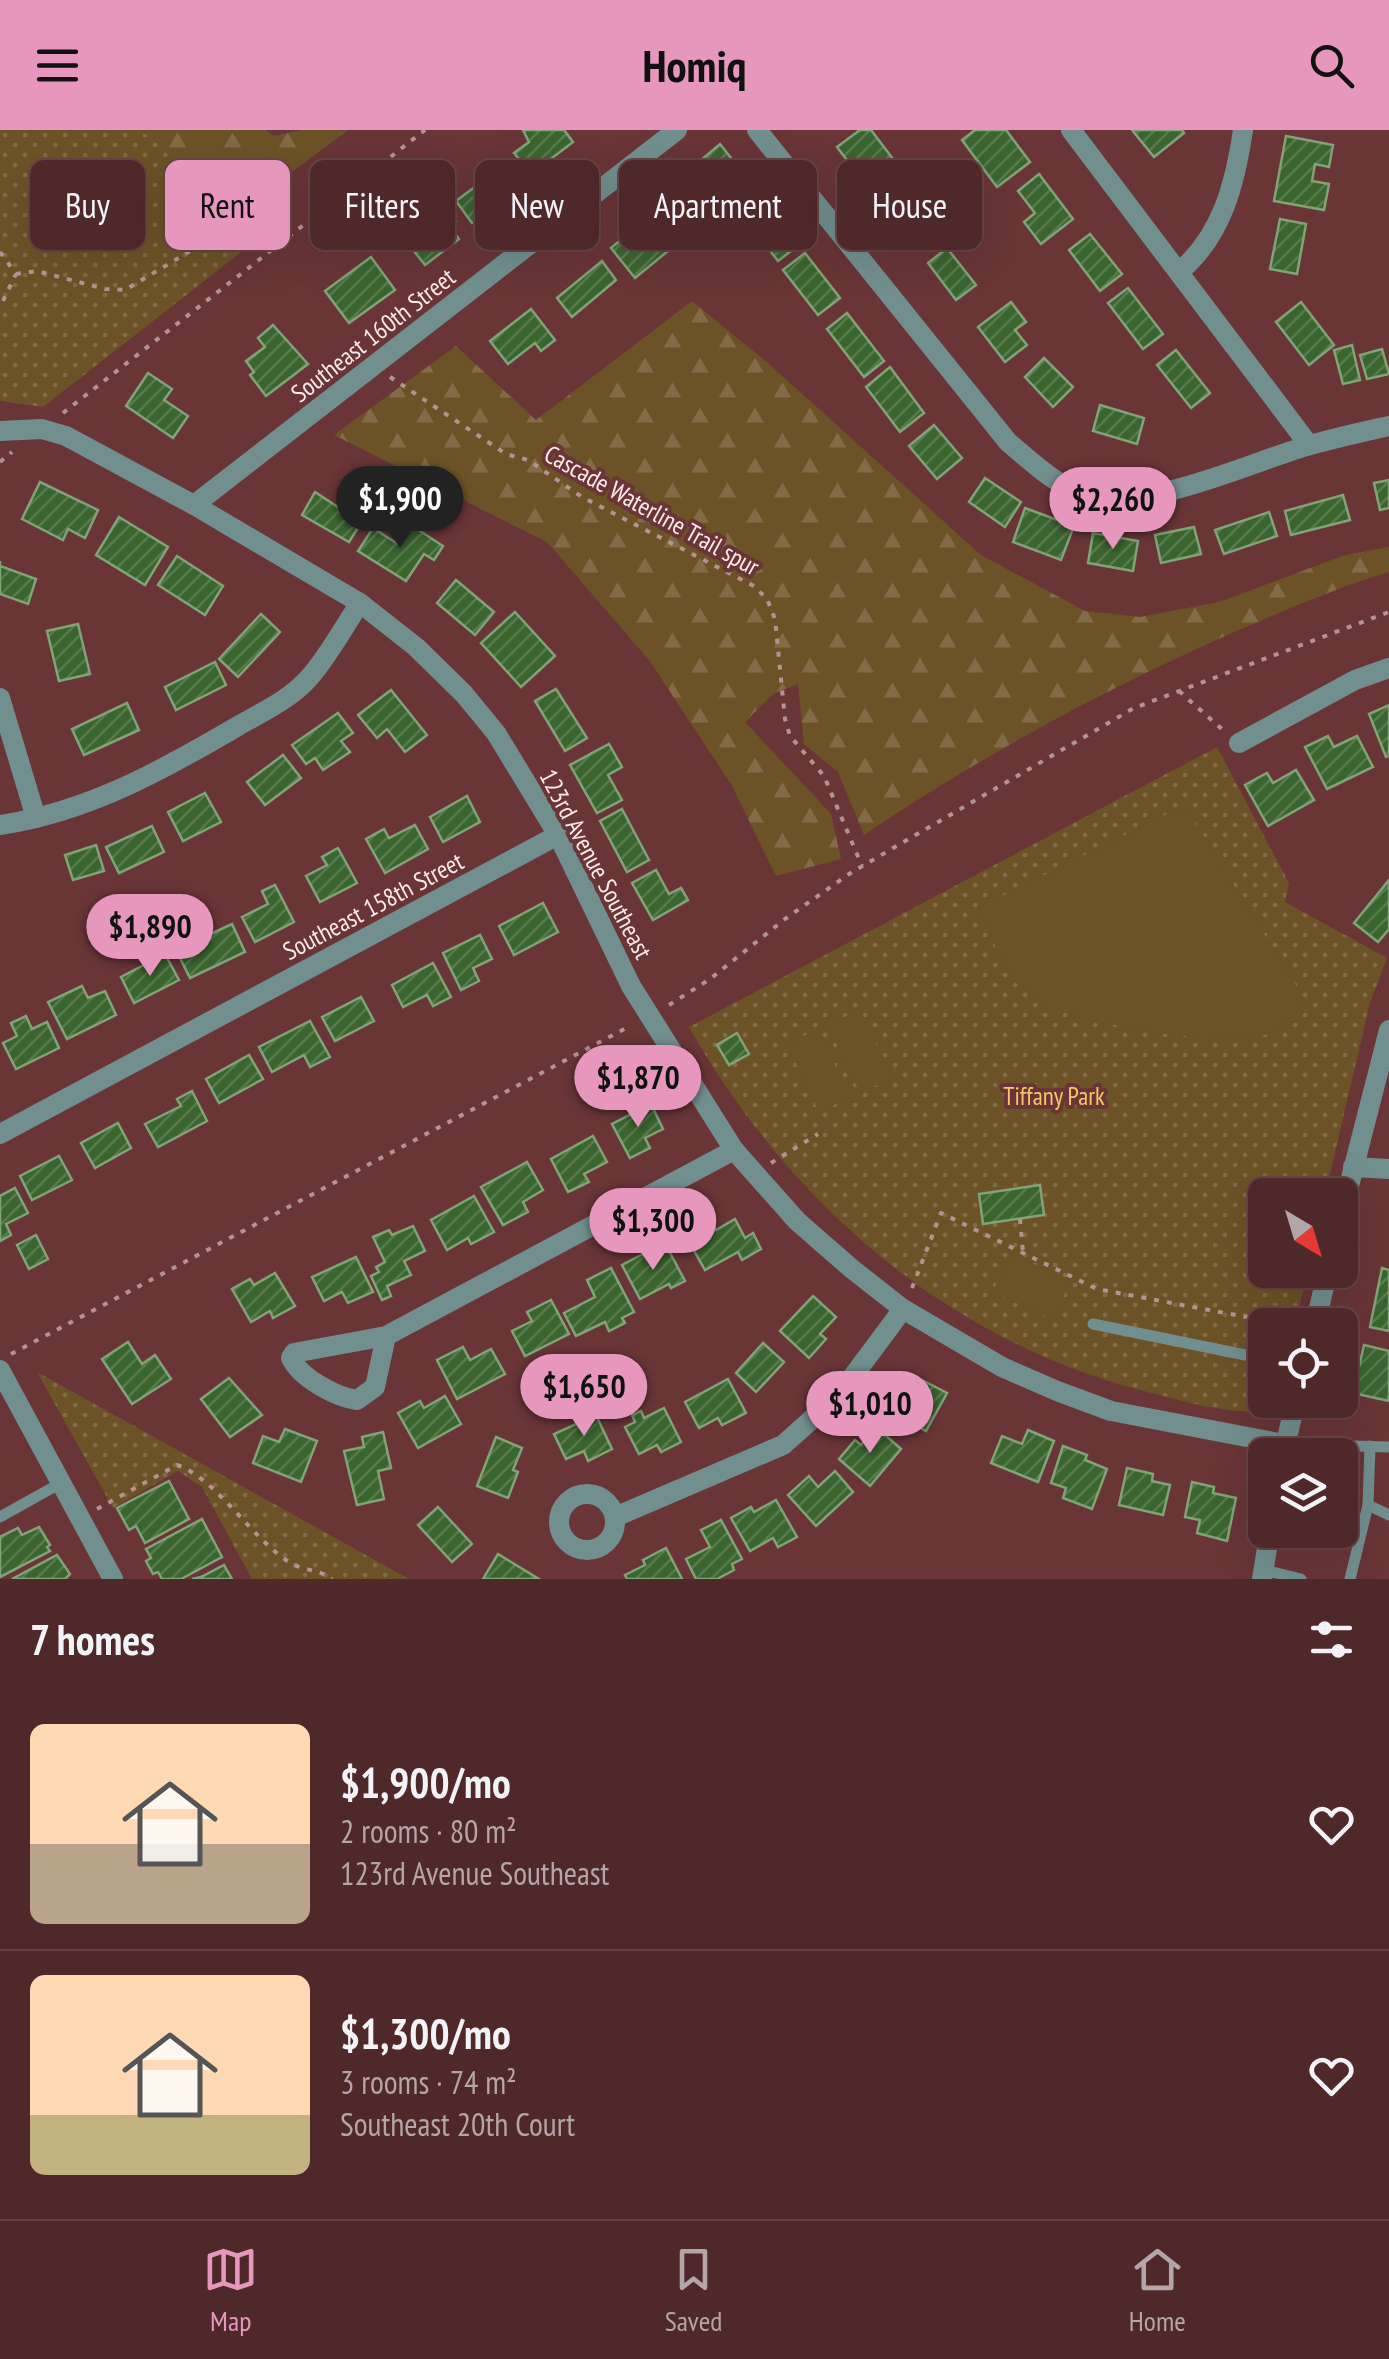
<!DOCTYPE html>
<html lang="en">
<head>
<meta charset="utf-8">
<style>
	:root { --surface:#4f2829; --page:#553031; --text:#f1f3f6; --muted:#b3a6a8; --line:#664446; --accent:#e797bd }
	body { margin:0; font-family:"PT Sans Narrow",sans-serif; background:var(--page); color:var(--text); height:100vh; display:flex; flex-direction:column; font-size:38px; white-space:nowrap }
	* { box-sizing:border-box; margin:0 }
	p { font-size:32px; color:var(--muted) }
	.icon { flex:none; width:55px; height:55px; fill:none; stroke:currentColor; stroke-width:2; stroke-linecap:round; stroke-linejoin:round }
	.map { position:relative; height:1449px; overflow:hidden }
	.sheet { display:flex; flex-direction:column; background:var(--surface); flex:1 }
	.sheet>* { flex:none }
	.banner { position:absolute; left:30px; top:30px; width:1330px; height:90px; display:flex; gap:20px }
	.needle { width:65px; rotate:142deg }
	.buttons { position:absolute; left:1248px; top:1048px; display:grid; gap:20px }
	.buttons a { display:grid; place-items:center; width:110px; height:110px; border-radius:15px; background:var(--surface); box-shadow:0 10px 40px #0002,0 0 0 2px var(--line); font-size:50px }
	.price { position:absolute; translate:-50% -85px; padding:0 22px; border-radius:35px; background:var(--accent); color:#111; font-size:32px; line-height:65px; filter:drop-shadow(0 2px 5px #0008) }
	.price::after { content:''; position:absolute; left:50%; top:60px; width:30px; height:22px; margin-left:-15px; background:inherit; clip-path:polygon(0 0,100% 0,50% 100%) }
	.price.current { background:#222; color:#fff }
	ul { padding:0; list-style:none }
	li { display:flex; align-items:center; gap:30px; height:250px; padding:0 30px }
	li+li { border-top:2px solid var(--line) }
	li span { display:grid; place-items:center; flex:none; width:280px; height:200px; border-radius:15px; color:#555 }
	li>.icon { margin-inline-start:auto }
	span .icon { width:120px; height:120px; fill:#fffc; stroke-width:1 }
	li b { font-size:42px }
	h2 { display:flex; justify-content:space-between; align-items:center; height:120px; padding:0 30px; font-size:42px }
	.pill { padding:0 35px; border-radius:15px; background:var(--surface); box-shadow:0 10px 40px #0002,0 0 0 2px var(--line); font-size:35px; line-height:90px }
	.pill.current { background:var(--accent); color:#111 }
	header { display:flex; justify-content:space-between; align-items:center; height:130px; padding:0 30px; background:var(--accent); color:#111; font-size:45px; font-weight:700 }
	.dock { display:flex; justify-content:space-around; align-items:center; height:140px; border-top:2px solid var(--line); background:var(--surface); font-size:28px; color:var(--muted) }
	.dock a { display:grid; justify-items:center; gap:5px }
	.dock .current { color:var(--accent) }
	.map>svg:first-child { display:block }
	.forest { fill:url(#forest-firs) }
	.park { fill:url(#park-dots) }
	.garden { fill:#6c5227 }
	.building { fill:url(#building-hatch); stroke:#81a377; stroke-width:2.5 }
	.lines { fill:none; stroke-linecap:round; stroke-linejoin:round }
	.path { stroke:#b69393; stroke-width:4; stroke-dasharray:5 8; stroke-linecap:butt }
	.service { stroke:#728f90; stroke-width:11 }
	.minor { stroke:#728f90; stroke-width:20 }
	.labels { text-anchor:middle; dominant-baseline:central; stroke-width:8; stroke-linejoin:round; paint-order:stroke }
	.street-label { font-size:25px; fill:#feeae9; stroke:#693537 }
	.park-label { font-size:25px; fill:#fac469; stroke:#693537 }
</style>
</head>
<body>
<header><svg class="icon" aria-label="menu" viewBox="0 0 24 24"><path d="M4 6h16M4 12h16M4 18h16"/></svg>Homiq<svg class="icon" aria-label="search" viewBox="0 0 24 24"><circle cx="10" cy="10" r="6"/><path d="M15 15l6 6"/></svg></header>
<div class="map">
<svg width="1389" height="1449" viewBox="0 0 1389 1449">
	<defs>
		<pattern id="forest-firs" width="22" height="20" patternUnits="userSpaceOnUse" patternTransform="scale(2.5)"><rect width="22" height="20" fill="#6c5227"/><path d="M5 1l3.5 6h-7zM16 11l3.5 6h-7z" fill="#826b46"/></pattern>
		<pattern id="park-dots" width="8" height="8" patternUnits="userSpaceOnUse" patternTransform="scale(2.5)"><rect width="8" height="8" fill="#6c5227"/><path d="M2 2h.1M6 6h.1" fill="none" stroke="#826b46" stroke-width="1.8" stroke-linecap="round"/></pattern>
		<pattern id="building-hatch" width="6" height="6" patternUnits="userSpaceOnUse" patternTransform="scale(2.5)"><rect width="6" height="6" fill="#3b652f"/><path d="M-1 1l2-2M0 6l6-6M5 7l2-2" fill="none" stroke="#587b4d"/></pattern>
	</defs>
	<rect width="100%" height="100%" fill="#693537"/>
	<!-- forest -->
	<g class="forest">
		<polygon points="46,0 266,0 274,6 302,0 348,0 215,99"/>
		<path d="M692,171L769,234L981,425L1085,481L1140,487L1219,472L1345,425L1389,417V442C1335,458 1284,481 1232,503C1103,560 981,626 864,705L838,642L804,614L798,554L774,563L745,592L831,684L841,729L776,746L731,654L649,530L547,412L334,305L456,216L536,290Z"/>
	</g>
	<!-- park -->
	<g class="park">
		<polygon points="0,0 138,0 225,50 267,102 43,277 0,271"/>
		<path d="M1217,617L1289,753L1285,772L1387,828L1370,873L1325,1065H1265V1140H1308L1295,1195H1265V1270H1277L1264,1282C1224,1283 1182,1271 1144,1261C946,1210 789,1073 689,897Z"/>
		<polygon points="37,1242 409,1449 252,1449 202,1357 178,1341 113,1378"/>
	</g>
	<!-- garden -->
	<g class="garden">
		<path d="M1175,680L1189,683L1307,873C1295,883 1279,902 1264,905C1211,917 1054,894 1018,854C1000,833 990,802 978,778Z"/>
		<polygon points="860,880 892,948 860,963 828,895"/>
		<polygon points="818,899 850,967 819,982 787,914"/>
		<polygon points="1012,1123 1070,1152 1052,1190 993,1161"/>
	</g>
	<!-- building -->
	<g class="building">
		<polygon points="523,0 564,0 573,12 531,44 514,23 529,12"/>
		<polygon points="860,0 871,0 893,29 883,37 892,49 872,63 837,17"/>
		<polygon points="975,0 1006,0 1030,32 997,57 962,10"/>
		<polygon points="1132,0 1182,0 1184,3 1154,27"/>
		<polygon points="1286,6 1333,15 1329,37 1315,34 1312,51 1329,54 1324,80 1274,71"/>
		<polygon points="720,14 757,61 736,78 700,31"/>
		<polygon points="500,38 517,59 472,93 456,71"/>
		<polygon points="1039,44 1073,89 1041,114 1024,92 1035,83 1018,61"/>
		<polygon points="900,67 927,104 907,119 880,82"/>
		<polygon points="763,72 796,117 778,131 744,87"/>
		<polygon points="434,74 437,79 443,74 456,91 449,96 459,109 425,135 398,101"/>
		<polygon points="1280,89 1306,94 1297,144 1270,139"/>
		<polygon points="644,91 668,121 635,148 611,118"/>
		<polygon points="1090,104 1122,144 1100,161 1069,120"/>
		<polygon points="947,118 976,155 956,170 928,133"/>
		<polygon points="805,123 840,168 818,185 783,140"/>
		<polygon points="371,127 395,160 349,193 325,161"/>
		<polygon points="602,131 616,150 572,187 557,168"/>
		<polygon points="1128,158 1163,204 1143,219 1108,173"/>
		<polygon points="1011,172 1026,192 1015,200 1027,215 1005,232 978,197"/>
		<polygon points="1301,172 1334,215 1309,235 1276,192"/>
		<polygon points="531,179 555,210 541,221 535,213 508,234 490,211"/>
		<polygon points="847,183 884,231 864,247 827,199"/>
		<polygon points="273,195 308,234 266,266 250,245 254,242 246,231 265,217 258,208"/>
		<polygon points="1352,215 1360,250 1343,254 1334,220"/>
		<polygon points="1382,219 1389,244 1367,249 1360,225"/>
		<polygon points="1176,220 1210,263 1191,278 1157,235"/>
		<polygon points="1044,228 1073,257 1053,277 1025,247"/>
		<polygon points="890,237 924,283 900,302 866,257"/>
		<polygon points="148,243 172,259 164,270 188,286 173,308 126,276"/>
		<polygon points="1100,275 1144,288 1137,314 1093,301"/>
		<polygon points="934,295 962,328 937,349 909,316"/>
		<polygon points="985,348 1021,372 1005,397 969,372"/>
		<polygon points="1389,350 1389,378 1380,380 1374,353"/>
		<polygon points="40,352 98,380 85,408 68,399 63,410 22,389"/>
		<polygon points="315,362 341,379 345,373 366,385 349,412 302,385"/>
		<polygon points="1343,365 1350,390 1291,405 1285,381"/>
		<polygon points="1025,378 1074,396 1061,430 1013,412"/>
		<polygon points="1269,382 1277,406 1224,424 1215,400"/>
		<polygon points="119,387 168,417 145,455 96,425"/>
		<polygon points="411,395 443,416 434,430 424,424 406,451 358,421 373,398 398,414"/>
		<polygon points="1194,397 1201,424 1161,433 1155,405"/>
		<polygon points="1093,403 1138,411 1133,441 1088,433"/>
		<polygon points="177,426 223,456 205,485 158,455"/>
		<polygon points="0,431 0,436 36,449 28,474 0,464"/>
		<polygon points="456,450 494,482 475,505 437,473"/>
		<polygon points="515,482 555,526 521,557 481,513"/>
		<polygon points="261,484 280,502 238,547 219,529"/>
		<polygon points="78,494 90,544 59,551 47,501"/>
		<polygon points="215,532 226,555 176,580 165,557"/>
		<polygon points="556,559 587,608 565,621 535,571"/>
		<polygon points="391,560 427,605 405,622 387,599 377,608 358,585"/>
		<polygon points="127,573 139,600 84,625 72,599"/>
		<polygon points="1389,575 1389,626 1386,627 1369,584"/>
		<polygon points="338,583 353,603 341,611 350,622 323,640 315,628 306,634 292,615"/>
		<polygon points="1328,606 1334,617 1357,606 1373,637 1327,659 1305,617"/>
		<polygon points="609,614 622,637 608,645 622,670 597,683 570,635"/>
		<polygon points="283,625 301,648 265,675 247,652"/>
		<polygon points="1296,640 1314,670 1268,696 1245,655 1267,643 1273,653"/>
		<polygon points="205,663 221,692 183,711 168,682"/>
		<polygon points="467,666 480,692 443,712 430,687"/>
		<polygon points="622,679 649,730 627,742 600,691"/>
		<polygon points="415,695 428,719 385,743 366,709 384,699 389,708"/>
		<polygon points="152,696 164,722 119,743 106,717"/>
		<polygon points="96,715 104,741 73,750 65,725"/>
		<polygon points="338,718 357,753 320,772 306,746 327,735 322,727"/>
		<polygon points="656,740 669,764 681,758 688,770 653,790 632,753"/>
		<polygon points="1389,750 1389,799 1378,812 1354,793"/>
		<polygon points="275,755 294,792 255,812 242,787 268,774 262,761"/>
		<polygon points="543,773 558,802 514,825 499,796"/>
		<polygon points="232,794 245,822 190,848 176,820"/>
		<polygon points="480,805 492,829 473,838 479,851 461,860 443,823"/>
		<polygon points="165,824 179,850 134,873 121,847"/>
		<polygon points="433,833 451,867 433,876 427,865 403,877 392,855"/>
		<polygon points="82,856 88,868 105,861 116,885 67,909 48,872"/>
		<polygon points="361,867 374,891 335,911 322,887"/>
		<polygon points="26,886 32,899 47,892 59,918 16,939 3,913 17,906 11,893"/>
		<polygon points="310,891 330,927 310,937 304,925 272,942 259,917"/>
		<polygon points="737,903 749,924 729,935 717,915"/>
		<polygon points="249,925 263,949 219,973 206,949"/>
		<polygon points="192,961 207,991 158,1017 145,994 181,976 177,969"/>
		<polygon points="651,974 663,999 645,1008 650,1018 630,1028 612,994"/>
		<polygon points="118,993 131,1018 95,1038 81,1013"/>
		<polygon points="593,1006 607,1032 584,1044 589,1052 568,1062 551,1029"/>
		<polygon points="59,1026 72,1050 32,1070 20,1046"/>
		<polygon points="527,1032 543,1060 523,1072 528,1082 503,1095 481,1057"/>
		<polygon points="1040,1055 1044,1085 983,1094 979,1064"/>
		<polygon points="15,1058 28,1083 6,1094 11,1105 0,1111 0,1066"/>
		<polygon points="474,1066 494,1102 471,1114 468,1108 447,1120 431,1090"/>
		<polygon points="710,1089 716,1100 735,1089 745,1108 753,1103 761,1119 742,1130 738,1122 705,1140 684,1103"/>
		<polygon points="413,1096 425,1121 404,1131 411,1145 387,1156 391,1166 382,1170 371,1146 379,1142 376,1137 385,1132 373,1107 389,1100 392,1105"/>
		<polygon points="36,1105 48,1129 29,1139 17,1115"/>
		<polygon points="667,1117 685,1151 671,1158 669,1154 640,1169 622,1135 645,1123 647,1127"/>
		<polygon points="356,1127 373,1162 348,1173 342,1162 324,1171 312,1147"/>
		<polygon points="611,1138 634,1182 622,1188 625,1193 609,1201 605,1192 576,1206 564,1183 595,1167 587,1150"/>
		<polygon points="1382,1138 1389,1140 1389,1201 1370,1197"/>
		<polygon points="275,1143 295,1176 273,1188 270,1181 251,1192 232,1159 250,1149 254,1155"/>
		<polygon points="813,1166 836,1187 820,1204 826,1209 809,1228 780,1201"/>
		<polygon points="551,1170 569,1204 525,1226 512,1201 532,1191 527,1182"/>
		<polygon points="128,1212 142,1234 155,1225 171,1249 132,1274 102,1229"/>
		<polygon points="763,1213 784,1232 756,1262 736,1243"/>
		<polygon points="1364,1215 1389,1221 1389,1271 1353,1263"/>
		<polygon points="463,1217 470,1230 491,1219 505,1244 457,1269 437,1230"/>
		<polygon points="229,1248 262,1285 230,1307 201,1269"/>
		<polygon points="728,1249 746,1283 722,1295 718,1288 699,1298 685,1272"/>
		<polygon points="920,1249 947,1263 926,1301 893,1283 903,1265 910,1268"/>
		<polygon points="445,1266 461,1294 418,1318 398,1283 420,1271 424,1278"/>
		<polygon points="664,1278 681,1312 661,1322 657,1315 639,1324 625,1297 635,1292 632,1285 641,1281 644,1288"/>
		<polygon points="596,1285 612,1319 588,1331 584,1321 566,1329 554,1304"/>
		<polygon points="876,1297 901,1319 870,1356 839,1329 855,1310 861,1315"/>
		<polygon points="285,1299 317,1311 301,1352 253,1333 263,1306 279,1312"/>
		<polygon points="1028,1300 1054,1311 1038,1352 991,1333 1002,1306 1022,1314"/>
		<polygon points="383,1302 391,1338 378,1341 384,1369 357,1375 344,1321 364,1317 362,1307"/>
		<polygon points="496,1307 522,1318 513,1340 518,1342 508,1368 477,1356"/>
		<polygon points="1063,1316 1087,1325 1085,1330 1107,1339 1092,1379 1063,1368 1066,1358 1051,1353"/>
		<polygon points="1127,1338 1153,1344 1152,1351 1170,1355 1163,1385 1119,1375"/>
		<polygon points="835,1341 853,1362 816,1396 788,1365 809,1346 818,1357"/>
		<polygon points="169,1351 189,1389 145,1413 136,1396 129,1400 117,1378"/>
		<polygon points="1192,1352 1214,1357 1213,1363 1236,1368 1227,1411 1197,1403 1200,1390 1185,1387"/>
		<polygon points="776,1370 797,1407 778,1417 773,1408 750,1421 731,1388 751,1377 754,1382"/>
		<polygon points="438,1377 472,1414 452,1432 418,1395"/>
		<polygon points="202,1389 222,1427 181,1449 162,1449 158,1442 153,1444 146,1431 151,1428 146,1419"/>
		<polygon points="721,1390 742,1429 732,1434 734,1440 717,1449 696,1449 686,1429 710,1417 701,1400"/>
		<polygon points="39,1397 50,1415 47,1417 50,1421 0,1447 0,1407 18,1398 22,1405"/>
		<polygon points="666,1418 682,1449 627,1449 625,1445 645,1435 643,1430"/>
		<polygon points="498,1424 539,1449 483,1449"/>
		<polygon points="57,1425 70,1444 65,1449 12,1449"/>
		<polygon points="224,1435 232,1449 192,1449 201,1447"/>
	</g>
	<g class="lines">
		<!-- path -->
		<g class="path">
			<polyline points="0,122 16,144 0,177"/>
			<polyline points="16,144 37,141 105,159 125,160 202,114"/>
			<polyline points="390,247 506,324 528,330 582,367 754,456 767,469 775,489 785,589 790,606 824,646 862,736"/>
			<polyline points="63,283 425,0"/>
			<polyline points="0,332 12,322"/>
			<polyline points="1179,561 1224,601"/>
			<polyline points="669,875 710,849 785,789 852,742 1134,578 1389,482"/>
			<polyline points="771,1033 818,1004"/>
			<polyline points="1020,1089 1023,1123"/>
			<polyline points="912,1158 941,1083 1097,1159 1289,1195"/>
			<polyline points="11,1224 630,896"/>
			<path d="M97,1379L177,1335C216,1348 252,1409 289,1432C303,1441 319,1439 332,1449"/>
		</g>
		<!-- service -->
		<g class="service">
			<polyline points="1093,1194 1265,1229"/>
			<polyline points="1284,1314 1389,1317"/>
			<polyline points="1368,1375 1389,1385"/>
			<polyline points="0,1387 61,1353"/>
			<polyline points="1264,1440 1301,1449"/>
			<polyline points="1350,1449 1368,1375 1370,1316"/>
		</g>
		<!-- minor -->
		<g class="minor">
			<path d="M757,0L1008,312C1032,332 1059,359 1091,366C1152,379 1246,334 1307,316C1334,308 1362,302 1389,296"/>
			<polyline points="1071,0 1309,315"/>
			<path d="M1179,142C1222,106 1235,54 1243,0"/>
			<polyline points="0,301 42,299 66,306 194,375 360,473 416,517 464,564 496,603 558,705 631,856 734,1020 797,1091 852,1139 903,1179 1002,1237 1057,1261 1111,1281 1284,1314"/>
			<polyline points="194,375 677,0"/>
			<polyline points="0,568 36,688"/>
			<polyline points="1239,613 1355,550 1389,538"/>
			<path d="M0,695C88,682 163,640 238,596C262,582 289,570 308,549C328,527 343,498 360,473"/>
			<polyline points="0,1004 558,705"/>
			<polyline points="1353,1037 1389,1039"/>
			<polyline points="1340,1091 1389,900"/>
			<polyline points="1315,1195 1328,1140"/>
			<path d="M386,1206L375,1257L357,1270C336,1267 300,1248 291,1228L294,1223L386,1206L734,1020"/>
			<polyline points="0,1240 113,1449"/>
			<polyline points="1283,1325 1296,1270"/>
			<circle cx="587" cy="1392" r="28"/>
			<polyline points="615,1387 783,1315 839,1265 903,1179"/>
			<polyline points="1262,1449 1270,1400"/>
		</g>
	</g>
	<g class="labels">
		<!-- street labels -->
		<g class="street-label">
			<text transform="translate(373 205) rotate(-38)">Southeast 160th Street</text>
			<text transform="translate(652 380) rotate(29)">Cascade Waterline Trail spur</text>
			<text transform="translate(596 734) rotate(62)">123rd Avenue Southeast</text>
			<text transform="translate(373 776) rotate(-28)">Southeast 158th Street</text>
		</g>
		<!-- park labels -->
		<g class="park-label">
			<text x="1054" y="966">Tiffany Park</text>
		</g>
	</g>
</svg>
<div class="buttons">
<a><svg class="needle" viewBox="-14 -14 28 28"><path d="M0-13l5 13h-10z" fill="#e53935"/><path d="M0 13l5-13h-10z" fill="#b3a6a8"/></svg></a>
<a><svg class="icon" aria-label="locate" viewBox="0 0 24 24"><circle cx="12" cy="12" r="6"/><path d="M12 2v4M12 18v4M2 12h4M18 12h4"/></svg></a>
<a><svg class="icon" aria-label="layers" viewBox="0 0 24 24"><path d="M12 4l9 5-9 5-9-5zM3 14l9 5 9-5"/></svg></a>
</div>
<b class="price current" style="left:400px;top:421px">$1,900</b>
<b class="price" style="left:1113px;top:422px">$2,260</b>
<b class="price" style="left:150px;top:849px">$1,890</b>
<b class="price" style="left:638px;top:1000px">$1,870</b>
<b class="price" style="left:653px;top:1143px">$1,300</b>
<b class="price" style="left:584px;top:1309px">$1,650</b>
<b class="price" style="left:870px;top:1326px">$1,010</b>
<div class="banner">
<a class="pill">Buy</a>
<a class="pill current">Rent</a>
<a class="pill">Filters</a>
<a class="pill">New</a>
<a class="pill">Apartment</a>
<a class="pill">House</a>
</div>
</div>
<section class="sheet">
<h2>7 homes<svg class="icon" aria-label="filters" viewBox="0 0 24 24"><path d="M4 7h16M4 17h16"/><circle cx="9" cy="7" r="2"/><circle cx="15" cy="17" r="2"/></svg></h2>
<ul>
<li><span style="background:linear-gradient(#ffd9b3 60%,#b9a48a 0)"><svg class="icon" aria-label="home" viewBox="0 0 24 24"><path d="M3 11l9-7 9 7M6 9v11h12V9"/></svg></span><div><b>$1,900/mo</b><p>2 rooms · 80 m²</p><p>123rd Avenue Southeast</p></div><svg class="icon" aria-label="heart" viewBox="0 0 24 24"><path d="M12 20l-8-8c-3-5 5-10 8-4 3-6 11-1 8 4z"/></svg></li>
<li><span style="background:linear-gradient(#ffd9b3 70%,#c2b280 0)"><svg class="icon" aria-label="home" viewBox="0 0 24 24"><path d="M3 11l9-7 9 7M6 9v11h12V9"/></svg></span><div><b>$1,300/mo</b><p>3 rooms · 74 m²</p><p>Southeast 20th Court</p></div><svg class="icon" aria-label="heart" viewBox="0 0 24 24"><path d="M12 20l-8-8c-3-5 5-10 8-4 3-6 11-1 8 4z"/></svg></li>
</ul>
</section>
<nav class="dock">
<a class="current"><svg class="icon" aria-label="map" viewBox="0 0 24 24"><path d="M3 6l6-2 6 2 6-2v14l-6 2-6-2-6 2zM9 4v14M15 6v14"/></svg>Map</a>
<a><svg class="icon" aria-label="saved" viewBox="0 0 24 24"><path d="M7 4h10v16l-5-4-5 4z"/></svg>Saved</a>
<a><svg class="icon" aria-label="home" viewBox="0 0 24 24"><path d="M3 11l9-7 9 7M6 9v11h12V9"/></svg>Home</a>
</nav>
</body>
</html>
